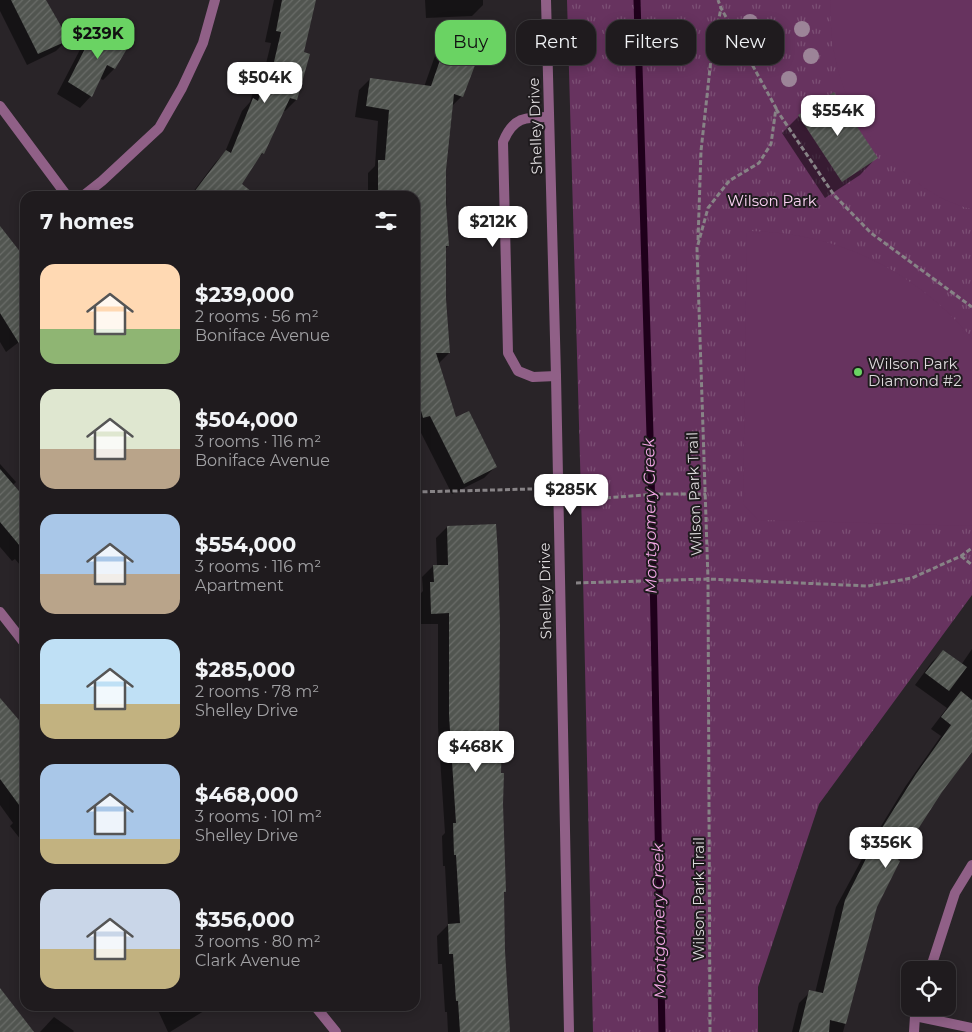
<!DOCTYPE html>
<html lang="en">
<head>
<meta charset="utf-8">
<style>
	:root { --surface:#1f1b1e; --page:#2c282b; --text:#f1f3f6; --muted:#a1a1a4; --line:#3c393c; --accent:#6ad363 }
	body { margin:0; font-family:Montserrat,sans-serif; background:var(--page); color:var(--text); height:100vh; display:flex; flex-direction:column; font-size:19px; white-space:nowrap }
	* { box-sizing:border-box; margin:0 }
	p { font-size:16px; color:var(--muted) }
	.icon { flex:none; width:28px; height:28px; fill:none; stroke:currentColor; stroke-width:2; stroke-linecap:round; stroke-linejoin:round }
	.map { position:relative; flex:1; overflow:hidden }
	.drawer { position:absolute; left:20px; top:191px; width:400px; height:820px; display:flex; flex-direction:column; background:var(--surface); border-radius:15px; box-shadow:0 2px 12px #0003,0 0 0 1px var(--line) }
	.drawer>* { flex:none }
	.guide { position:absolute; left:435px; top:20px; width:461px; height:45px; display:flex; gap:10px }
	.controls { position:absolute; left:901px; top:961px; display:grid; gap:10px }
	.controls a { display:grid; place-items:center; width:55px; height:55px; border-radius:10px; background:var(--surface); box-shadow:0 2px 12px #0003,0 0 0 1px var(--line); font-size:25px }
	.price { position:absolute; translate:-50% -42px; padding:0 11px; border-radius:10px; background:#fff; color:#222; font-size:16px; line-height:32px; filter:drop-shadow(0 1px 2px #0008) }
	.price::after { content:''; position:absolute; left:50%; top:30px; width:15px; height:11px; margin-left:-8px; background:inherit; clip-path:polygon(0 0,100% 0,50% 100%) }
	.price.active { background:var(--accent); color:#111 }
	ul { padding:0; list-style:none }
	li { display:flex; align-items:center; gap:15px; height:125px; padding:0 20px }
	li span { display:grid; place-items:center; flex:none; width:140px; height:100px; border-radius:15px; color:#555 }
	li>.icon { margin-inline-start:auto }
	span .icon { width:60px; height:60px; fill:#fffc; stroke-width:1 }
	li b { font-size:21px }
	h2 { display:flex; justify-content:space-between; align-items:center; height:60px; padding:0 20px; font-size:21px }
	.chip { padding:0 18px; border-radius:15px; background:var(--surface); box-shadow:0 2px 12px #0003,0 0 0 1px var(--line); font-size:18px; line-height:45px }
	.chip.active { background:var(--accent); color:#111 }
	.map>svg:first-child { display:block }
	.park { fill:url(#park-tufts) }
	.pitch { fill:#67335f }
	.shadow { fill:#0007 }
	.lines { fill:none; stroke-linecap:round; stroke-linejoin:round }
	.stream { stroke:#1f001b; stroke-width:7 }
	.building { fill:url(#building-hatch) }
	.path { stroke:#878386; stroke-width:3; stroke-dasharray:5 2.5; stroke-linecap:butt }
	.street { stroke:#906087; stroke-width:10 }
	.tree { fill:#9c8498 }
	.poi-dot { fill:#6ad363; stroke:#1f1b1e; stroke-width:2 }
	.labels { text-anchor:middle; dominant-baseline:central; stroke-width:4; stroke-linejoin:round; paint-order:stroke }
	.street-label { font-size:15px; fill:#dddadc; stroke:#1f1b1e }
	.park-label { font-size:15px; fill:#fbd3f3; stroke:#1f1b1e }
	.poi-label { font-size:15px; fill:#dddadc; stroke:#1f1b1e; text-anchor:start }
	.water-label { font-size:16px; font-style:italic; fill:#f7a9e9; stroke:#1f1b1e }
</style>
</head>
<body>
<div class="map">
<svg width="972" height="1032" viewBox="0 0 972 1032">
	<defs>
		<pattern id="park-tufts" width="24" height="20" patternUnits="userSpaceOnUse" patternTransform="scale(1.25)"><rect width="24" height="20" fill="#67335f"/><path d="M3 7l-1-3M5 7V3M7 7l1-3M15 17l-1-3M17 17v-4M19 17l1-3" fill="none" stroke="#7c5075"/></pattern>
		<pattern id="building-hatch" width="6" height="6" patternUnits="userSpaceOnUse" patternTransform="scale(1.25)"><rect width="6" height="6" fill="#515550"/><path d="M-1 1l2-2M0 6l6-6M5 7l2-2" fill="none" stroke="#6a6d69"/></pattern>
	</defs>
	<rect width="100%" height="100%" fill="#292428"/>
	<!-- park -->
	<polygon class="park" points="567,0 972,0 972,595 819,804 758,987 758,1032 593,1032 582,531"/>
	<!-- pitch -->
	<g class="pitch">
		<path d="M831,0H972V209C952,205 930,193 914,180C856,136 827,73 831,0Z"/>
		<path d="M747,231C837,232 912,269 971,337L972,339V526L758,520L743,504Z"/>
	</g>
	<!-- shadow -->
	<g class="shadow">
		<polygon points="0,0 44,0 67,40 56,51 27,65 0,11"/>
		<polygon points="274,0 314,0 302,53 296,100 285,111 283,110 263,153 254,163 240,184 255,196 190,196 215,163 225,152 242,111 250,102 257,79 264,72 271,43 265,42"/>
		<polygon points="425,0 483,0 483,5 472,16 426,18"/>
		<polygon points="96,28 130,43 114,69 103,80 99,78 91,96 80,108 57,94 85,40"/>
		<polygon points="448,42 478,53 461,97 451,107 445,169 448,246 445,249 445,299 449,353 438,364 455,418 496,466 484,478 452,494 418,427 415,428 415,196 368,196 368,173 375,166 378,121 355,117 359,90 370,79 424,87 436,53"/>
		<polygon points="833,93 876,158 860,175 825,198 782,133 799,116"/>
		<polygon points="0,244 25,260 25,349 19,342 6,352 0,342"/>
		<polygon points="0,464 16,482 13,485 25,500 25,571 15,559 12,561 0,547"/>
		<polygon points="447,527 499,774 505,892 502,894 504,951 509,1032 448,1032 447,1012 445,1012 442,964 438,964 437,936 448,925 445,866 443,866 442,836 445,833 438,727 438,624 420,624 420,594 423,591 422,577 433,566 437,566 436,538"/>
		<polygon points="972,649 972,751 941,792 896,861 876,906 843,1032 792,1032 799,1003 810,992 815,993 836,907 870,844 905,787 941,736 931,729 947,708 915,685 932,662 943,651 961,665"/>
		<polygon points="0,700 25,738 25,845 10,826 13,823 0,805"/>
		<polygon points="156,1006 212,1006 170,1032 168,1032"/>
		<polygon points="54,1017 74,1031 73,1032 40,1032"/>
	</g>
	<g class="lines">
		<!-- stream -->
		<polyline class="stream" points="637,0 651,469 662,1032"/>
	</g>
	<!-- building -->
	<g class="building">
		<polygon points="11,0 46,0 69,40 38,54"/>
		<polygon points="282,0 316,0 304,52 310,54 297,100 290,98 264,154 262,153 242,184 257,196 191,196 226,150 231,153 253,98 258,101 268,66 273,66 281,32 276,31"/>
		<polygon points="96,27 131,42 115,69 107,65 92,97 68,82"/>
		<polygon points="447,40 480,52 463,97 454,94 446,170 446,203 449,246 446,246 446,299 450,353 436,353 456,417 469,411 497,467 464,484 430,416 423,418 415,388 415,196 378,196 378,160 385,160 389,110 366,106 370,78 431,86"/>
		<polygon points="834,92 878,158 842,182 798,115"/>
		<polygon points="0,226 25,258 25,353 0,313"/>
		<polygon points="0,469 25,498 25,552 0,522"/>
		<polygon points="496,524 498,554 500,627 499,736 502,736 501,773 504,773 503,804 506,892 504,892 505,951 510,1032 460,1032 458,1001 456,1001 453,954 449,954 448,924 460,923 456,855 454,855 453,823 456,823 449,715 449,613 431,614 430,582 434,582 433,565 448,565 447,526"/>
		<polygon points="943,650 967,667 949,691 925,673"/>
		<polygon points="961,691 972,700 972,752 942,792 898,860 900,861 877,907 846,1024 830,1020 829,1032 799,1032 809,990 823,993 845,900 880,831 916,774 951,725 941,717"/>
		<polygon points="0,698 25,727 25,813 0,779"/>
		<polygon points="0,988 34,1032 0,1032"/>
	</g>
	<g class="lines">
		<!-- path -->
		<g class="path">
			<polyline points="776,109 834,195 871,233 972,307"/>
			<polyline points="698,240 701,151 711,59 721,8"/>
			<polyline points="415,492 532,489"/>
			<polyline points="591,499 658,494 706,494"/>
			<polyline points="961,556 972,565"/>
			<polyline points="576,583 708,579 868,586 912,578 961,556 972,548"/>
			<polyline points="710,1032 708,579 697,248 708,208 729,181 759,163 771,144 776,108 721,8 718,0"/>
		</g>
		<!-- street -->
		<g class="street">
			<polyline points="546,0 556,376 569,1032"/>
			<polyline points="0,106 67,196"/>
			<path d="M549,117C525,117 513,117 503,142L508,353L518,371L533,377L556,376"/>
			<polyline points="83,196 102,181 159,128 182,88 203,43 215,0"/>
			<polyline points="0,612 25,644"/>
			<polyline points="930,970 955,893 972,865"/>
			<polyline points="315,1006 336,1032"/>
			<polyline points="915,1016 972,1028"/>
			<polyline points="914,1032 915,1016 918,1008"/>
		</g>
	</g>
	<!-- trees -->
	<g class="tree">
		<circle cx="750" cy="22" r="8"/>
		<circle cx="802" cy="29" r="8"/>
		<circle cx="768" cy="53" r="8"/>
		<circle cx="811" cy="56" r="8"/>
		<circle cx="789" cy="79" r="8"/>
	</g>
	<!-- markers -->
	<circle class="poi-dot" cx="858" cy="372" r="5"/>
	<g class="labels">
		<!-- street labels -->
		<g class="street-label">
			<text transform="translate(535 126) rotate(-92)">Shelley Drive</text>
			<text transform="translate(694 494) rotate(-92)">Wilson Park Trail</text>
			<text transform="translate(545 591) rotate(-91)">Shelley Drive</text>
			<text transform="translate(698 899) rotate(-90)">Wilson Park Trail</text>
		</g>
		<!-- park labels -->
		<g class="park-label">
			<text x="772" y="200">Wilson Park</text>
		</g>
		<!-- poi labels -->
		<g class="poi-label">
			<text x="868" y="363">Wilson Park<tspan x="868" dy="17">Diamond #2</tspan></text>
		</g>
		<!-- water labels -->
		<g class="water-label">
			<text transform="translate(650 516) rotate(-91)">Montgomery Creek</text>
			<text transform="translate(659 921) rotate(-91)">Montgomery Creek</text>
		</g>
	</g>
</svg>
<div class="controls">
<a><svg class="icon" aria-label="locate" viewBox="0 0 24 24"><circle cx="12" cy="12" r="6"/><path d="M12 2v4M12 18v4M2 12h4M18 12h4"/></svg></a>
</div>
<b class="price active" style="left:98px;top:60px">$239K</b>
<b class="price" style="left:265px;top:104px">$504K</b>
<b class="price" style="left:838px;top:137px">$554K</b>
<b class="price" style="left:493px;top:248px">$212K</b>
<b class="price" style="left:571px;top:516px">$285K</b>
<b class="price" style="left:476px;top:773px">$468K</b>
<b class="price" style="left:886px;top:869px">$356K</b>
<div class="guide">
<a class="chip active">Buy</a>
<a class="chip">Rent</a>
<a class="chip">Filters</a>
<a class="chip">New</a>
</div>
<section class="drawer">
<h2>7 homes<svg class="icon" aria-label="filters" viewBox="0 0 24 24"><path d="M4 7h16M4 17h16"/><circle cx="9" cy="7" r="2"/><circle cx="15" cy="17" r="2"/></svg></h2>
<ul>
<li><span style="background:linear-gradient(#ffd9b3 65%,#8fb573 0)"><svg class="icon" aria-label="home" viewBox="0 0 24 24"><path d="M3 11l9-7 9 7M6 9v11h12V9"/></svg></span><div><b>$239,000</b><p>2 rooms · 56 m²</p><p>Boniface Avenue</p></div></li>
<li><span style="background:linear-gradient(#dfe7d0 60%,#b9a48a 0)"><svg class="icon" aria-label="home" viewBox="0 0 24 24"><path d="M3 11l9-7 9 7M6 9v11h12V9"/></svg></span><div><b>$504,000</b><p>3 rooms · 116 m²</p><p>Boniface Avenue</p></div></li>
<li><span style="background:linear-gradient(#a9c7e8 60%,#b9a48a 0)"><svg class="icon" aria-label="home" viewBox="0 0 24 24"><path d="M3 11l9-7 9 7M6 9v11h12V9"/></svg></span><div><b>$554,000</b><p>3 rooms · 116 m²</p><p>Apartment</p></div></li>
<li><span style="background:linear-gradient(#bfe0f5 65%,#c2b280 0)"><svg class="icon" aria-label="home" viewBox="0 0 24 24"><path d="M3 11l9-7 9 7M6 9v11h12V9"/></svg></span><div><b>$285,000</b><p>2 rooms · 78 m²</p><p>Shelley Drive</p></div></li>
<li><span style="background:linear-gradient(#a9c7e8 75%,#c2b280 0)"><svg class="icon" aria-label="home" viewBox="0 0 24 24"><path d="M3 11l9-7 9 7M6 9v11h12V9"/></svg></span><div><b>$468,000</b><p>3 rooms · 101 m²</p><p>Shelley Drive</p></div></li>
<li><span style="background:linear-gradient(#c9d6e8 60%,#c2b280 0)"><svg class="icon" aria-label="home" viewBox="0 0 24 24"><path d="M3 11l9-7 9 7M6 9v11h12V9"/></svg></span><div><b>$356,000</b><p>3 rooms · 80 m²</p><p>Clark Avenue</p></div></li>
</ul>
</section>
</div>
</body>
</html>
